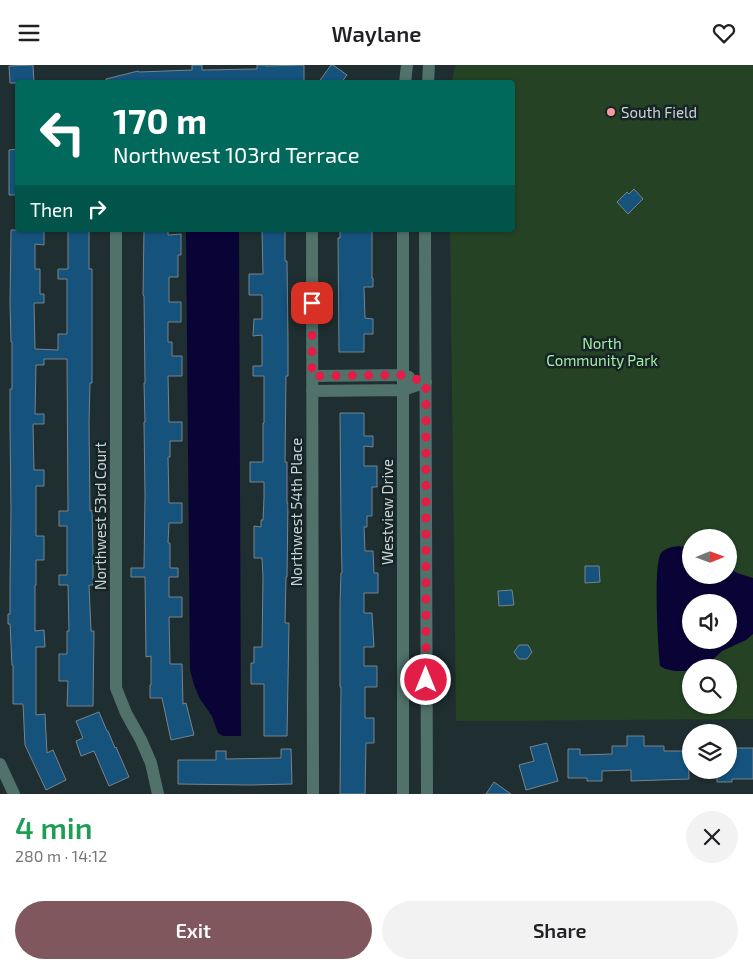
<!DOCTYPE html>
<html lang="en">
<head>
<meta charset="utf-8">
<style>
	body { margin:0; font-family:"Exo 2",sans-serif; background:#f2f2f2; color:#202124; height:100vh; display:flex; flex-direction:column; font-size:19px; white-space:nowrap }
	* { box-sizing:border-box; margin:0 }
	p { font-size:16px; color:#757577 }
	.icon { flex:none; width:28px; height:28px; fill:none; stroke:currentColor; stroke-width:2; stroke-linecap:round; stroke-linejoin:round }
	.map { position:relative; height:729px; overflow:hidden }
	.details { display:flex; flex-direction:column; background:#fff; flex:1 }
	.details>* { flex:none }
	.banner { position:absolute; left:15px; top:15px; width:500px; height:152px; border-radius:5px; box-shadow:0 1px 4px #0004; background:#00695c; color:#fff; overflow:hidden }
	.needle { width:32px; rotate:89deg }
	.tools { position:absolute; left:682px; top:464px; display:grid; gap:10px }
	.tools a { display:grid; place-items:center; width:55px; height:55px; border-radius:50%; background:#fff; box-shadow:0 1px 4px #0004; font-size:25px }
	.pin { position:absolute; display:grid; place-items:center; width:42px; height:42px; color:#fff; margin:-21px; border-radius:10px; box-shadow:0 2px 8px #0006 }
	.me { position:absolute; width:55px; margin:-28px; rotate:0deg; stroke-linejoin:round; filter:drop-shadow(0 0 4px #0008) }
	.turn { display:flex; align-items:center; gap:18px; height:105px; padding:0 15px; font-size:22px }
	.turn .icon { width:65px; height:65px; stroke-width:2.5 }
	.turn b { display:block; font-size:35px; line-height:42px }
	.then { display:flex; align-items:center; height:48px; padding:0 15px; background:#0003; gap:10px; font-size:19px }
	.round { display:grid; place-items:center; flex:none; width:52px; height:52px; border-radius:26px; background:#f2f2f2 }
	.summary { display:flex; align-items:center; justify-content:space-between; height:85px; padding:0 15px }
	h1 { font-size:30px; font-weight:600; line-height:38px; color:#1e9e55 }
	.action { display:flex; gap:10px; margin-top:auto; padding:10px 15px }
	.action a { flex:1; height:58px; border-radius:30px; background:#7f575c; color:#fff; font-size:20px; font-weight:600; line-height:58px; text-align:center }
	.action a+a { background:#f2f2f2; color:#202124 }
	header { display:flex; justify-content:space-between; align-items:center; height:65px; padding:0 15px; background:#fff; font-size:22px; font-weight:600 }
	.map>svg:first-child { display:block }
</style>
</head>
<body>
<header><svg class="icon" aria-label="menu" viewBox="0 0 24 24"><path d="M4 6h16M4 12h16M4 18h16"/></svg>Waylane<svg class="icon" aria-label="heart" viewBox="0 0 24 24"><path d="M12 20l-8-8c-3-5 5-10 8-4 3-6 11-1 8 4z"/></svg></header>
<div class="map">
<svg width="753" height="729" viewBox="0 0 753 729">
	<rect width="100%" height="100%" fill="#1f2e30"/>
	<path fill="#254225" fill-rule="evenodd" d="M455 0H753V654L456 656 450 165H512V18L452 17ZM691 472H729V510H691ZM691 538H729V575H691ZM691 602H729V640H691Z"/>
	<path fill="#0a0436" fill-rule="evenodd" d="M186 165H239L241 671H223L218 668 212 651 200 634 194 620 190 605Z
		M678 481 684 482 691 485V510H729V503L737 508 753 513V569L746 575 722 586 705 602H691V606C680 606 669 607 660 601 658 582 653 500 661 488 665 483 672 482 678 481ZM691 538H729V575H691Z"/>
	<path fill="#15527c" stroke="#78838d" d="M33 0 34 18H10L9 1Z
		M192 0H202V5L257 4V0H266V1L304 0V18H106V14L138 6 139 7 192 5Z
		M331 0H333L347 10 341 18H318Z
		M18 84V130H9V85Z
		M634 124 643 134 628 149 617 137 627 127 629 129Z
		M11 165H44V180L35 179V204H40V229H44V238H34L35 284 58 285V269H67V214H58V204H68V165H89V204H92V318H90L89 357 90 446 92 445 93 486V520H89L91 566H94L93 641H67L68 616H59V589H67V566H69L68 520H59V510H67V461H59V446H68L67 294H44V300H36L35 349H44V359H33L34 405H44V421H36V471H44V495H36V520H35V566L44 565 45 582H36V650L45 649 47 688 53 685 66 715 46 725 25 680 23 639H13V600H12L10 559H8V549H10V520L11 446 10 362V324H12V277H11L10 238Z
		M144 165H168V170L181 169V190H178V212H169V237H181V257H168V277H172V291H182V311H168L169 357H182V376H170V392H168L169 438H182V458H169L168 478H170V503H178V512H169V532H182V552H169L170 599H182L183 639 186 638 194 670 171 675 162 633H150V620H151V591L146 592 145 512H131V503H144L145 430 144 357H145L144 318H145L144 231 143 230Z
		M262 165H285V196H287L288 276V311H286L285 397H287V438H288L287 512H286L285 558H289L287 671H264V619H251V598H254V582H262L263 512 262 493H254V461L261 462V455H263L264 433V417H250V397H263V358H264V311H253V301H262V270L253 271 254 254H262V230H249V209H263Z
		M340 165H372V213H373V222H364L365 253 373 254V269H364V287H339L338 173H340Z
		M340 348H364V371H373V382L364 381V401H377V422H372V451H367V462H364L365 486H373L374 508H378V528H364V548H372L374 582H364V601H377V622H365V653H374V678H366L365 729H340L341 622H340V538L341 508H342L341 460Z
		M585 501H599L600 517 585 518Z
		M512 525 514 540 499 541 498 526Z
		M519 580H528L532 587 527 594H519L514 587Z
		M99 647 107 666H108L115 683 116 682 129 712 109 721 94 686 81 691 76 676 83 673 76 656Z
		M627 671H644V681H664V686H688L689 714 631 716V705L602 706V716H587V713H568V684H580V690L612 689V681H627Z
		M547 678 558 716 526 725 519 700 534 696 530 682Z
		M729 683H753V714H732V717H717V705H729Z
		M281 684H291L292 719 250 720 178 719V695H216V686H226V694L281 693Z
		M494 717 511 729H486Z"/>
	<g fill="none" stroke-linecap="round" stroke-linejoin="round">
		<path stroke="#50726a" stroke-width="12" d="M405 18 407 0
			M428 18 429 0
			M116 165V623L126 648 141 675 151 698 158 729
			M312 165 313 729
			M403 165V729
			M425 165 427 729
			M312 311 403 310 409 312
			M312 326 403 325 426 317
			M0 699 14 729"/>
	</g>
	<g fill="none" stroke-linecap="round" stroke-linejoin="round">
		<path stroke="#e11d48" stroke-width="9" stroke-dasharray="0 16.2" d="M312 238V311L402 310 426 317V615"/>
	</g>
	<circle fill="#f49aa0" stroke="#162426" stroke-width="2" cx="611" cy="47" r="5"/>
	<g text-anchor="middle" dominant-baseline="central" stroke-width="5" stroke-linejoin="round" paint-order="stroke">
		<g font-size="15" fill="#cbd4d6" stroke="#162426" text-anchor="start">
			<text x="621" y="47">South Field</text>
		</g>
		<g font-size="15" fill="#a5eca3" stroke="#162426">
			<text x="602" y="278">North<tspan x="602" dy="17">Community Park</tspan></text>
		</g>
		<g font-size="15" fill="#cbd4d6" stroke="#162426">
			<text transform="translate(296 447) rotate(-90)">Northwest 54th Place</text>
			<text transform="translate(387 447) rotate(-90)">Westview Drive</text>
			<text transform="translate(100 451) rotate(-90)">Northwest 53rd Court</text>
		</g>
	</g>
</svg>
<div class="tools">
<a><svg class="needle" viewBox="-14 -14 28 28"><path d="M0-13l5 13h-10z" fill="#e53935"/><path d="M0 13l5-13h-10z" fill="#757577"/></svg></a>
<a><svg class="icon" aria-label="sound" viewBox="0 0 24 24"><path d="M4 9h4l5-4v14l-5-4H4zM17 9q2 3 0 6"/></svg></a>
<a><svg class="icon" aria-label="search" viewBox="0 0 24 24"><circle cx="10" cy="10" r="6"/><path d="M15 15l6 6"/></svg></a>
<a><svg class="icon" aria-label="layers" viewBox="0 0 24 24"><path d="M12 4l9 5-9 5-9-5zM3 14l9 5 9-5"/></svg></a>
</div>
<div class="pin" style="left:312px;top:238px;background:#d93025"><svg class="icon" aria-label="arrive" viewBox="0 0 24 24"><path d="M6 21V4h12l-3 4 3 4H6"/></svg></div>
<svg class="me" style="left:426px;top:615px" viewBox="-20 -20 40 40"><circle r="17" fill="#e11d48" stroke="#fff" stroke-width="3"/><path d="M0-11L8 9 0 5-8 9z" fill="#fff"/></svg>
<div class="banner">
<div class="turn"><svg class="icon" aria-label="left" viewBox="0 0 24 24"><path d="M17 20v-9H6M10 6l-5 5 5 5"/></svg><div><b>170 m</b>Northwest 103rd Terrace</div></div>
<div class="then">Then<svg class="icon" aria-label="right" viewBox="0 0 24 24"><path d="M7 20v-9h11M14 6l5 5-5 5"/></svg></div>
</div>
</div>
<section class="details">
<div class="summary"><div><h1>4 min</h1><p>280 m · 14:12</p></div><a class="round"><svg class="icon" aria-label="close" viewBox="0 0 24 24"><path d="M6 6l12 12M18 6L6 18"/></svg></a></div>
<div class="action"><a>Exit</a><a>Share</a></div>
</section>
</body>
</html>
